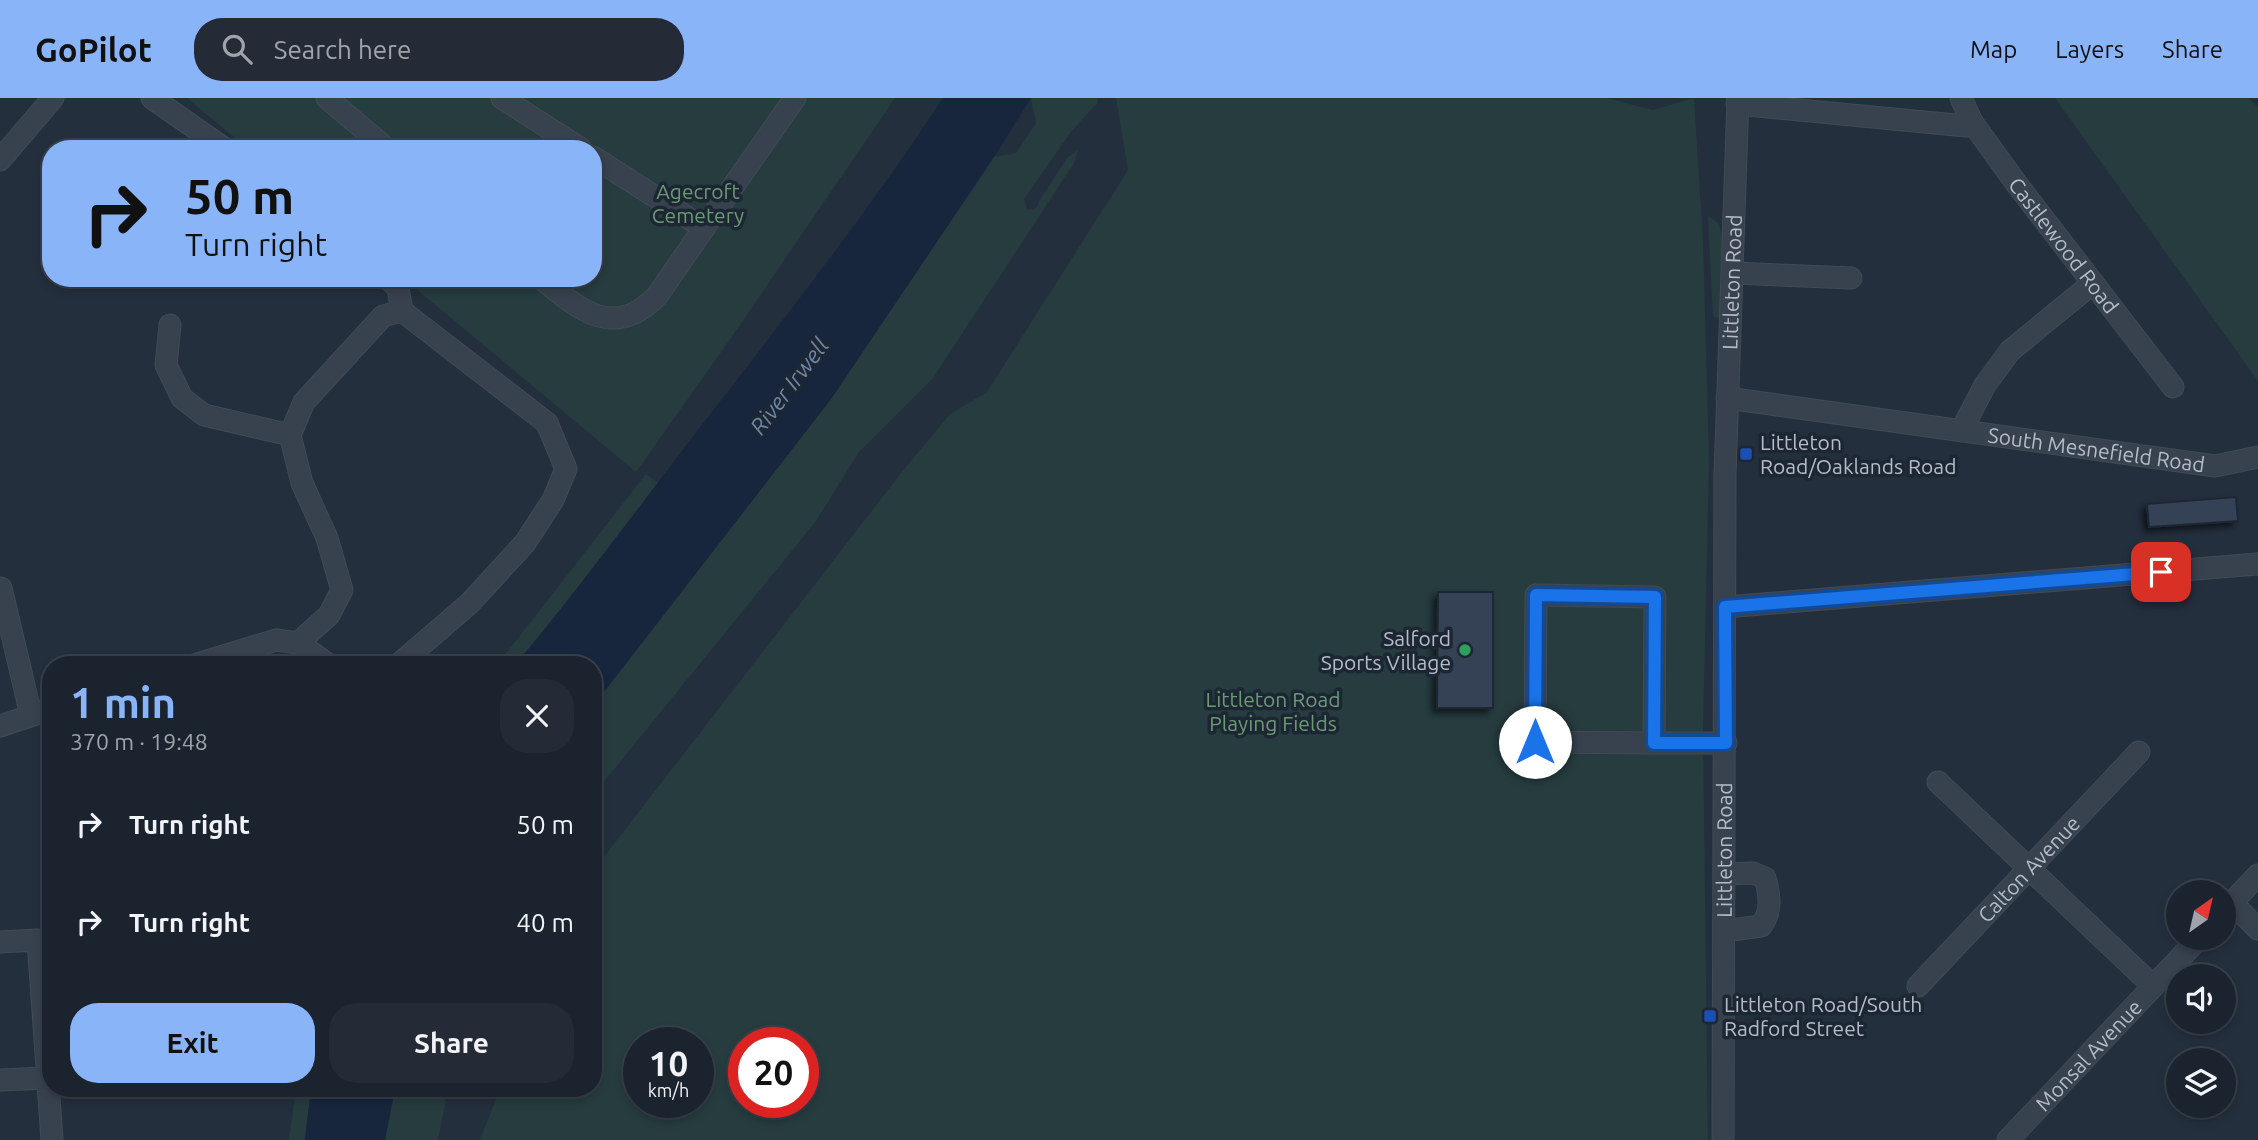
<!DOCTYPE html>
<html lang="en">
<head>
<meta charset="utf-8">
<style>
	body { margin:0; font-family:Ubuntu,sans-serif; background:#242b36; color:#f1f3f6; height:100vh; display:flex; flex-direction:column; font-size:26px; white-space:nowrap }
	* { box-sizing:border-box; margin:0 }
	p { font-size:23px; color:#a0a4aa }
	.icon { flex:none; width:38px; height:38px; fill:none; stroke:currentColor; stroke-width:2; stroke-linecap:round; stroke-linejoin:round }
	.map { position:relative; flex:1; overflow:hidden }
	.sheet { position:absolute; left:42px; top:558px; width:560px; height:441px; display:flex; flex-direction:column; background:#1b232e; border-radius:28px; box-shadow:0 4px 10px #0003,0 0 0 2px #39404a }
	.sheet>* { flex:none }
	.hud { position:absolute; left:42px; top:42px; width:560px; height:147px; border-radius:28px; box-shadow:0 4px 10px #0003,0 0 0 2px #39404a; background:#8ab4f8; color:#111; overflow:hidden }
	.needle { width:46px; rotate:34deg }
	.controls { position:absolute; left:2166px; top:782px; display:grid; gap:14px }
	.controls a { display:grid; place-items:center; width:70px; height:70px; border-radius:50%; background:#1b232e; box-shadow:0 4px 10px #0003,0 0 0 2px #39404a; font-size:35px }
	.speed { position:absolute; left:623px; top:929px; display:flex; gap:14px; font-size:35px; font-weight:700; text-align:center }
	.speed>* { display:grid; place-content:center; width:91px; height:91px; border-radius:50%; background:#1b232e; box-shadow:0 4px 10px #0003,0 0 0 2px #39404a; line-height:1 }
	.speed small { font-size:18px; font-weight:400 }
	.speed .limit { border:10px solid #d22; background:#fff; color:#111 }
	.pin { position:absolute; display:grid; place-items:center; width:60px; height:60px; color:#fff; margin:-30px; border-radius:14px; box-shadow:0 4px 10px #0006 }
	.me { position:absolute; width:77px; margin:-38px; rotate:0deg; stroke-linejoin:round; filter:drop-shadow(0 0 5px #0008) }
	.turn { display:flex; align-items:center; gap:24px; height:147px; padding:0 28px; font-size:32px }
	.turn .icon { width:91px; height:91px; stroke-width:2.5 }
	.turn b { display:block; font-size:49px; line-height:60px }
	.round { display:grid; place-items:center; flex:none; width:74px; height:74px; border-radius:28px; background:#242b36 }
	.head { display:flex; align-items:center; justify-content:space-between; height:119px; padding:0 28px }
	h1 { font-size:42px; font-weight:700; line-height:52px; color:#8ab4f8 }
	.action { display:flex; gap:14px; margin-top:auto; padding:14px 28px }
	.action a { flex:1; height:80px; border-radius:28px; background:#8ab4f8; color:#111; font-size:28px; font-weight:700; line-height:80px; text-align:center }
	.action a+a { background:#242b36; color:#f1f3f6 }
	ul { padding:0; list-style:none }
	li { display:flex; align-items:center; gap:21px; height:98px; padding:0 28px }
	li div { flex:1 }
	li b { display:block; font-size:26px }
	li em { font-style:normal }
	header { display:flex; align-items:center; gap:42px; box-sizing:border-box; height:98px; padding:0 35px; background:#8ab4f8; color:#111 }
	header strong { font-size:33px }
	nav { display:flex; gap:38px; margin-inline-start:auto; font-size:24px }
	.search { width:490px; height:63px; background:#242b36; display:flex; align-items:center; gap:18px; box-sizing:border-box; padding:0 24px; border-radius:28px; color:#a0a4aa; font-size:26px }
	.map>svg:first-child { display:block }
</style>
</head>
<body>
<header>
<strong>GoPilot</strong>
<div class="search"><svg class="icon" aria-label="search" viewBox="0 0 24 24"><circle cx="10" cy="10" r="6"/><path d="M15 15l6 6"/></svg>Search here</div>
<nav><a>Map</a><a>Layers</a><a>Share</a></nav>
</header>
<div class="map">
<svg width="2258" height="1042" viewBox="0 0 2258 1042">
	<defs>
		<filter id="shadow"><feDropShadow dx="-4.5" dy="4.5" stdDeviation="3.5" flood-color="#0009"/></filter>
	</defs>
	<rect width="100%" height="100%" fill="#242f3e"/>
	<path fill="#263c3f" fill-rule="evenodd" d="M187 0H895L731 240 636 374 403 180H593V51H248Z
		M1031 0H1098L1097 5 1071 34 1024 101 1027 111 1034 112 1037 109 1039 103 1067 60 1078 52 1074 65 933 280 859 354 816 423 607 680 593 701V608L831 301 994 59 1016 55 1036 25Z
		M1116 0H1606L1653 12 1694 0 1703 141 1709 363 1703 633 1708 1042H480L500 991 593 990V773L905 370 950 316 987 294 1128 72ZM639 945H698V1004H639ZM744 945H803V1004H744Z
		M2055 0H2248L2258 9V283Z
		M1708 118 1719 126 1722 136 1720 220 1713 219Z
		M646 376 658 385 566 506 515 567H497Z
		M296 991H311L305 1042H289Z
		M395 991H448L438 1042H385Z"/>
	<path fill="#17263c" d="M943 0H1031L994 59 831 301 593 608V567H515C578 492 635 414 694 337 780 226 866 117 943 0Z
		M311 991H395L385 1042H305Z"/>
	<path fill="#364354" stroke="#1f2835" stroke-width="2" filter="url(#shadow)" d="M2236 399 2238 423 2149 429 2147 406Z
		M1438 494H1493V610H1437Z"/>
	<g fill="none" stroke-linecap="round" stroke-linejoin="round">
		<defs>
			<g id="minor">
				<path d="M152 0 225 51"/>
				<path d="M327 0 387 51"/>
				<path d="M502 0 581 51"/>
				<path id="s1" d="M1961 0 1972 24 2016 85 2173 289"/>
				<path d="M1737 6 1966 28 1972 24"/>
				<path d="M593 59 704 130 795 0"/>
				<path d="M0 62 53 0"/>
				<path d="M1733 175 1851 180"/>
				<path d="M388 180 398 190 402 213"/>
				<path d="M541 180C579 212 614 242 657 198L704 130"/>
				<path d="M170 227 166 267 182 300 204 317 290 337"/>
				<path id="s2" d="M1727 300 2215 368 2258 359"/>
				<path d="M1961 333 1985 287 2010 253 2093 185"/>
				<path d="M1 490 31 617"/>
				<path d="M1536 497 1655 499 1654 645 1535 644Z"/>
				<path d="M1725 509 2258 466"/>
				<path d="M298 545 329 517 342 492 327 440 302 385 290 337 304 304 383 218 402 213 547 325 566 371 553 402 525 445 470 505 398 567"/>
				<path d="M194 567 276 542 298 545 329 567"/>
				<path d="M0 628 51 611"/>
				<path d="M1654 645H1726"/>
				<path d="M1938 684 2153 888"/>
				<path d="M2232 805 2258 831"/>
				<path d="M2224 813 2258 777"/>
				<path d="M1724 833 1761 828C1772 814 1770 797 1765 780L1753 775 1725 776"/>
				<path d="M0 844 38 842 52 1042"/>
				<path id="s3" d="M1918 888 2139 654"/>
				<path d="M0 982 48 980"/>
				<path id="s4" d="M1723 1042 1725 377 1738 0"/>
				<path id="s5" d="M2008 1042 2199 840"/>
			</g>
		</defs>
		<use href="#minor" stroke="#414a57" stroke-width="23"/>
		<use href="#minor" stroke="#38414e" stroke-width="21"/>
	</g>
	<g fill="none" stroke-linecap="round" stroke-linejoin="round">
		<defs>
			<path id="route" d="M1535 644 1536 497 1655 499 1654 645H1726L1725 509 2161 474"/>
		</defs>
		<use href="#route" stroke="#114b97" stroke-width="18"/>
		<use href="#route" stroke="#1a73e8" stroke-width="12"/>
	</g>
	<g fill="#1a4fb4" stroke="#1d2633" stroke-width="2.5">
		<rect x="1739" y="349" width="14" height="14" rx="3.5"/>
		<rect x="1703" y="911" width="14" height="14" rx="3.5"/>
	</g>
	<circle fill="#2e9e5b" stroke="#1d2633" stroke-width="2.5" cx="1465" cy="552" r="7"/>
	<g text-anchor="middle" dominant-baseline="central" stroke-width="7" stroke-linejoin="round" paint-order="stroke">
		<g font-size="21" fill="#6b9a76" stroke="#1d2633">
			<text x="698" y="93">Agecroft<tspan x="698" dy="24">Cemetery</tspan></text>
			<text x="1273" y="601">Littleton Road<tspan x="1273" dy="24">Playing Fields</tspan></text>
		</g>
		<g font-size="21" fill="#b4bcc9" stroke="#1d2633">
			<text stroke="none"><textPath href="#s1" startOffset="180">Castlewood Road</textPath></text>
			<text stroke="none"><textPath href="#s4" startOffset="858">Littleton Road</textPath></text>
			<text stroke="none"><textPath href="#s2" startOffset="373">South Mesnefield Road</textPath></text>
			<text stroke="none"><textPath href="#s4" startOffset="290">Littleton Road</textPath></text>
			<text stroke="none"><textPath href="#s3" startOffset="161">Calton Avenue</textPath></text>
			<text stroke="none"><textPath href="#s5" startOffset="117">Monsal Avenue</textPath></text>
		</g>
		<g font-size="21" fill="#b4bcc9" stroke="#1d2633" text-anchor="start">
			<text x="1760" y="344">Littleton<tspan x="1760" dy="24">Road/Oaklands Road</tspan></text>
			<text x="1451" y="540" text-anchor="end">Salford<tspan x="1451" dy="24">Sports Village</tspan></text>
			<text x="1724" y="906">Littleton Road/South<tspan x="1724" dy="24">Radford Street</tspan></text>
		</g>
		<g font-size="23" font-style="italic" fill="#6d86a8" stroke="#1d2633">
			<text transform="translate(789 288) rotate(-53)">River Irwell</text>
		</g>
	</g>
</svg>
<div class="controls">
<a><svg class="needle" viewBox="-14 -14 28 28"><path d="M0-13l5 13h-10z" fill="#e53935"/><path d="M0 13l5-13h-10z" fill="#a0a4aa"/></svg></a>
<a><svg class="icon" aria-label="sound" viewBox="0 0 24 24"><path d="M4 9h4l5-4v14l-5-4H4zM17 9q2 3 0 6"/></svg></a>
<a><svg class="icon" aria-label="layers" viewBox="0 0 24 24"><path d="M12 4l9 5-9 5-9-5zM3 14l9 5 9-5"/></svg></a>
</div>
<div class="speed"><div>10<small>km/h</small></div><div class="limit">20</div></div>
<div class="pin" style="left:2161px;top:474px;background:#d93025"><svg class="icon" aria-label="arrive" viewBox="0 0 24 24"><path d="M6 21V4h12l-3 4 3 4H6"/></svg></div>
<svg class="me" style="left:1535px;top:644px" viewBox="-20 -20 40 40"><circle r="19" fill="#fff"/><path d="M0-13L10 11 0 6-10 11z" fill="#1a73e8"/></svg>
<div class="hud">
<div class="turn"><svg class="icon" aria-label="right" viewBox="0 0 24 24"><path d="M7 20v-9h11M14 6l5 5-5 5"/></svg><div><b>50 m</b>Turn right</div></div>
</div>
<section class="sheet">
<div class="head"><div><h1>1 min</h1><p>370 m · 19:48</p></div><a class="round"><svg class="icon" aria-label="close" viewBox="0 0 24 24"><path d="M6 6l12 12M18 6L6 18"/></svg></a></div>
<ul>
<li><svg class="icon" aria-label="right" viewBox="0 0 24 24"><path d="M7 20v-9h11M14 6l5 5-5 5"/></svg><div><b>Turn right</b></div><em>50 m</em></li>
<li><svg class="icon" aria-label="right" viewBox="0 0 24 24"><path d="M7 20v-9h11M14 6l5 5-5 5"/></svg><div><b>Turn right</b></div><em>40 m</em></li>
</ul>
<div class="action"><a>Exit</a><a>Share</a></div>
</section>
</div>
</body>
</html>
